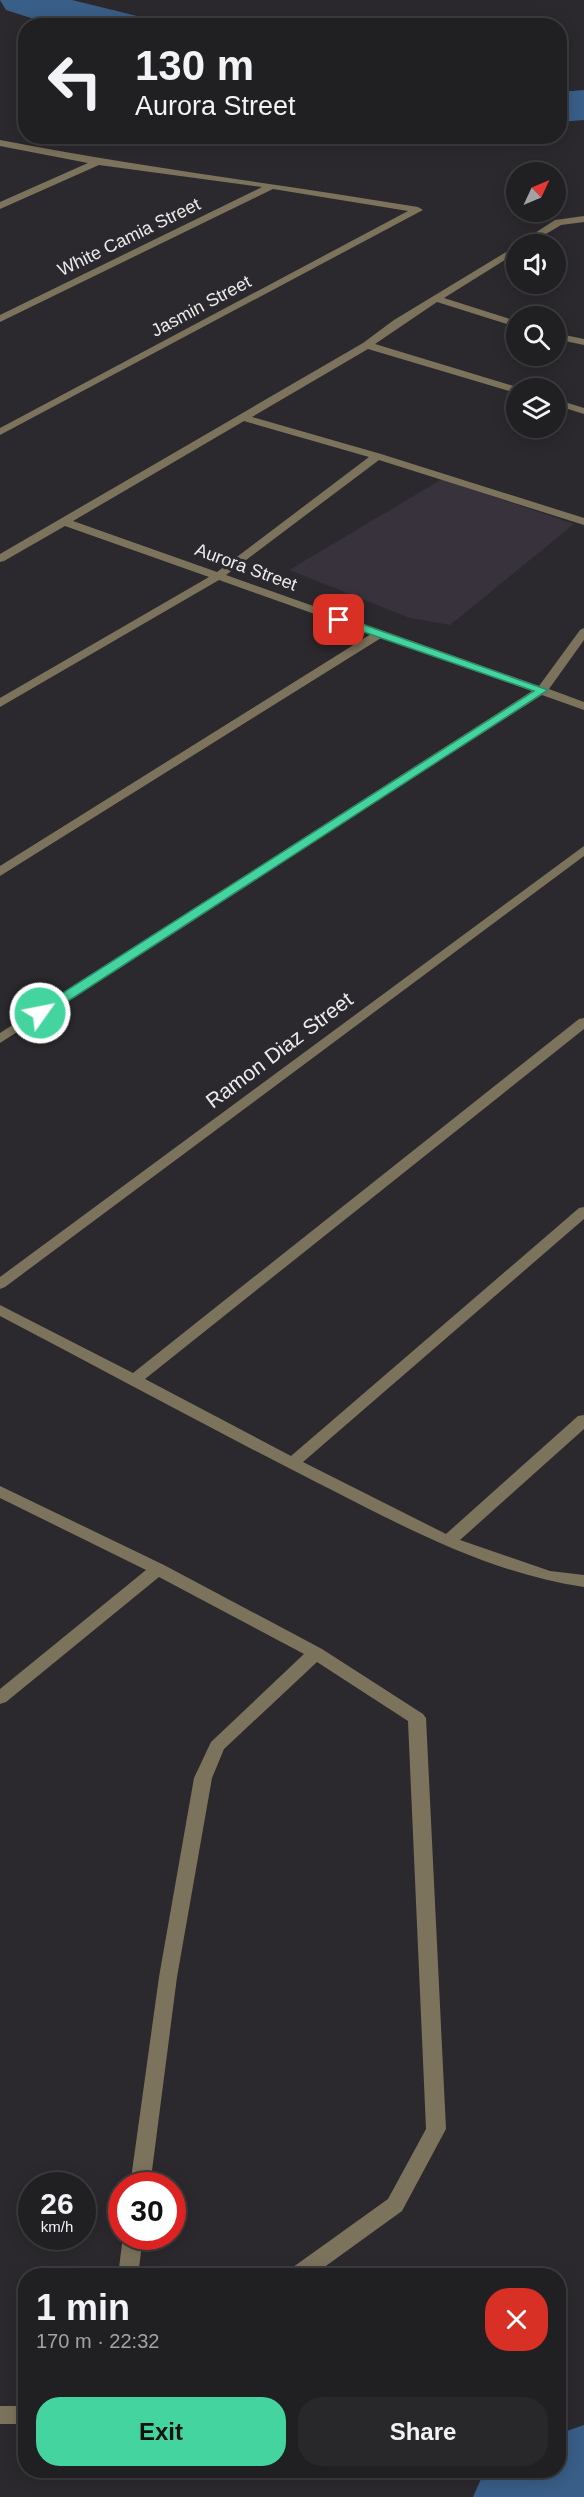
<!DOCTYPE html>
<html lang="en">
<head>
<meta charset="utf-8">
<style>
	body { margin:0; font-family:Helvetica,sans-serif; background:#28272a; color:#f1f3f6; height:100vh; display:flex; flex-direction:column; font-size:22px; white-space:nowrap }
	* { box-sizing:border-box; margin:0 }
	p { font-size:20px; color:#a2a2a5 }
	.icon { flex:none; width:33px; height:33px; fill:none; stroke:currentColor; stroke-width:2; stroke-linecap:round; stroke-linejoin:round }
	.map { position:relative; flex:1; overflow:hidden }
	.details { position:absolute; left:18px; top:2268px; width:548px; height:210px; display:flex; flex-direction:column; background:#201f22; border-radius:24px; box-shadow:0 3px 15px #0003,0 0 0 2px #3d3d40 }
	.details>* { flex:none }
	.top-card { position:absolute; left:18px; top:18px; width:549px; height:126px; border-radius:24px; box-shadow:0 3px 15px #0003,0 0 0 2px #3d3d40; background:#201f22; color:#f1f3f6; overflow:hidden }
	.needle { width:39px; rotate:46deg }
	.tools { position:absolute; left:506px; top:162px; display:grid; gap:12px }
	.tools a { display:grid; place-items:center; width:60px; height:60px; border-radius:50%; background:#201f22; box-shadow:0 3px 15px #0003,0 0 0 2px #3d3d40; font-size:30px }
	.speed { position:absolute; left:18px; top:2172px; display:flex; gap:12px; font-size:30px; font-weight:700; text-align:center }
	.speed>* { display:grid; place-content:center; width:78px; height:78px; border-radius:50%; background:#201f22; box-shadow:0 3px 15px #0003,0 0 0 2px #3d3d40; line-height:1 }
	.speed small { font-size:15px; font-weight:400 }
	.speed .limit { border:9px solid #d22; background:#fff; color:#111 }
	.pin { position:absolute; display:grid; place-items:center; width:51px; height:51px; color:#fff; margin:-26px; border-radius:12px; box-shadow:0 3px 9px #0006 }
	.me { position:absolute; width:66px; margin:-33px; rotate:57deg; stroke-linejoin:round; filter:drop-shadow(0 0 4px #0008) }
	.turn { display:flex; align-items:center; gap:21px; height:126px; padding:0 18px; font-size:27px }
	.turn .icon { width:78px; height:78px; stroke-width:2.5 }
	.turn b { display:block; font-size:42px; line-height:51px }
	.round { display:grid; place-items:center; flex:none; width:63px; height:63px; border-radius:24px; background:#28272a }
	.overview { display:flex; align-items:center; justify-content:space-between; height:102px; padding:0 18px }
	h1 { font-size:36px; font-weight:800; line-height:45px }
	.cta { display:flex; gap:12px; margin-top:auto; padding:12px 18px }
	.cta a { flex:1; height:69px; border-radius:24px; background:#44d49f; color:#111; font-size:24px; font-weight:800; line-height:69px; text-align:center }
	.cta a+a { background:#28272a; color:#f1f3f6 }
	.map>svg:first-child { display:block }
</style>
</head>
<body>
<div class="map">
<svg width="584" height="2497" viewBox="0 0 584 2497">
	<rect width="100%" height="100%" fill="#2b292d"/>
	<path fill="#37323b" d="M442 479 574 524 450 625 410 618 289 570Z"/>
	<g fill="none" stroke-linecap="round" stroke-linejoin="round">
		<path fill="#395e87" fill-rule="evenodd" d="M0 0H72L137 16 144 26H56L6 10Z
			M584 90V120L560 122V92Z
			M584 2425V2497H473L485 2470H558V2434Z"/>
		<path fill="#7c735c" fill-rule="evenodd" d="M0 140C139 167 279 184 418 207L423 210 0 435V428L408 211 273 189 0 322V315L262 187 99 165 0 209V202L88 163 0 146Z
			M584 216V222L561 225 529 244H518L555 220Z
			M516 246V253L444 298 516 321V327L437 302 375 344 520 388H516V393L368 349 252 417 381 454 584 518V525L379 460 226 575 539 686 580 630 584 628V640L549 689 584 702V710L542 695 0 1043V1033L532 691 381 638 0 876V866L371 634 219 580 0 707V698L209 577 65 526 4 561 0 562V554L363 343 394 320ZM244 421 369 457 217 572 73 521Z
			M555 333 584 339V345L555 339Z
			M555 399 584 408V414L555 405Z
			M584 846V856L5 1287 0 1289V1277Z
			M584 1018V1029L145 1379 291 1456 579 1208 584 1207V1219L303 1462 446 1534 578 1416 584 1415V1429L460 1540 550 1571 584 1575V1587C487 1573 401 1525 314 1481 208 1427 105 1371 0 1316V1305L133 1373 579 1019Z
			M0 1486 164 1565 322 1649 423 1714 426 1718 446 2129 402 2211 312 2276H286L289 2270 388 2199 426 2129 408 1721 317 1662 224 1749 212 1778 177 1977 150 2186H130L159 1977 194 1778 211 1742 304 1654 159 1577 6 1702 0 1704V1689L146 1570 0 1498Z
			M123 2236H143L138 2276H118Z
			M0 2406H26V2424H0Z"/>
	</g>
	<path fill="#44d49f" stroke="#2c8a67" stroke-width="1.5" d="M339 616 548 690 45 1016H36L34 1013 36 1010 534 691 335 622 333 620Z"/>
	<g text-anchor="middle" dominant-baseline="central" stroke-width="6" stroke-linejoin="round" paint-order="stroke">
		<g font-size="18" fill="#ebeaec" stroke="#2b292d">
			<text transform="translate(129 237) rotate(-26)">White Camia Street</text>
			<text transform="translate(201 306) rotate(-28)">Jasmin Street</text>
			<text transform="translate(246 567) rotate(20)">Aurora Street</text>
		</g>
		<g font-size="21" fill="#ebeaec" stroke="#2b292d">
			<text transform="translate(279 1050) rotate(-37)">Ramon Diaz Street</text>
		</g>
	</g>
</svg>
<div class="tools">
<a><svg class="needle" viewBox="-14 -14 28 28"><path d="M0-13l5 13h-10z" fill="#e53935"/><path d="M0 13l5-13h-10z" fill="#a2a2a5"/></svg></a>
<a><svg class="icon" aria-label="sound" viewBox="0 0 24 24"><path d="M4 9h4l5-4v14l-5-4H4zM17 9q2 3 0 6"/></svg></a>
<a><svg class="icon" aria-label="search" viewBox="0 0 24 24"><circle cx="10" cy="10" r="6"/><path d="M15 15l6 6"/></svg></a>
<a><svg class="icon" aria-label="layers" viewBox="0 0 24 24"><path d="M12 4l9 5-9 5-9-5zM3 14l9 5 9-5"/></svg></a>
</div>
<div class="speed"><div>26<small>km/h</small></div><div class="limit">30</div></div>
<div class="pin" style="left:339px;top:620px;background:#d93025"><svg class="icon" aria-label="arrive" viewBox="0 0 24 24"><path d="M6 21V4h12l-3 4 3 4H6"/></svg></div>
<svg class="me" style="left:40px;top:1013px" viewBox="-20 -20 40 40"><circle r="17" fill="#44d49f" stroke="#fff" stroke-width="3"/><path d="M0-11L8 9 0 5-8 9z" fill="#fff"/></svg>
<div class="top-card">
<div class="turn"><svg class="icon" aria-label="left" viewBox="0 0 24 24"><path d="M17 20v-9H6M10 6l-5 5 5 5"/></svg><div><b>130 m</b>Aurora Street</div></div>
</div>
<section class="details">
<div class="overview"><div><h1>1 min</h1><p>170 m · 22:32</p></div><a class="round" style="background:#d93025;color:#fff"><svg class="icon" aria-label="close" viewBox="0 0 24 24"><path d="M6 6l12 12M18 6L6 18"/></svg></a></div>
<div class="cta"><a>Exit</a><a>Share</a></div>
</section>
</div>
</body>
</html>
